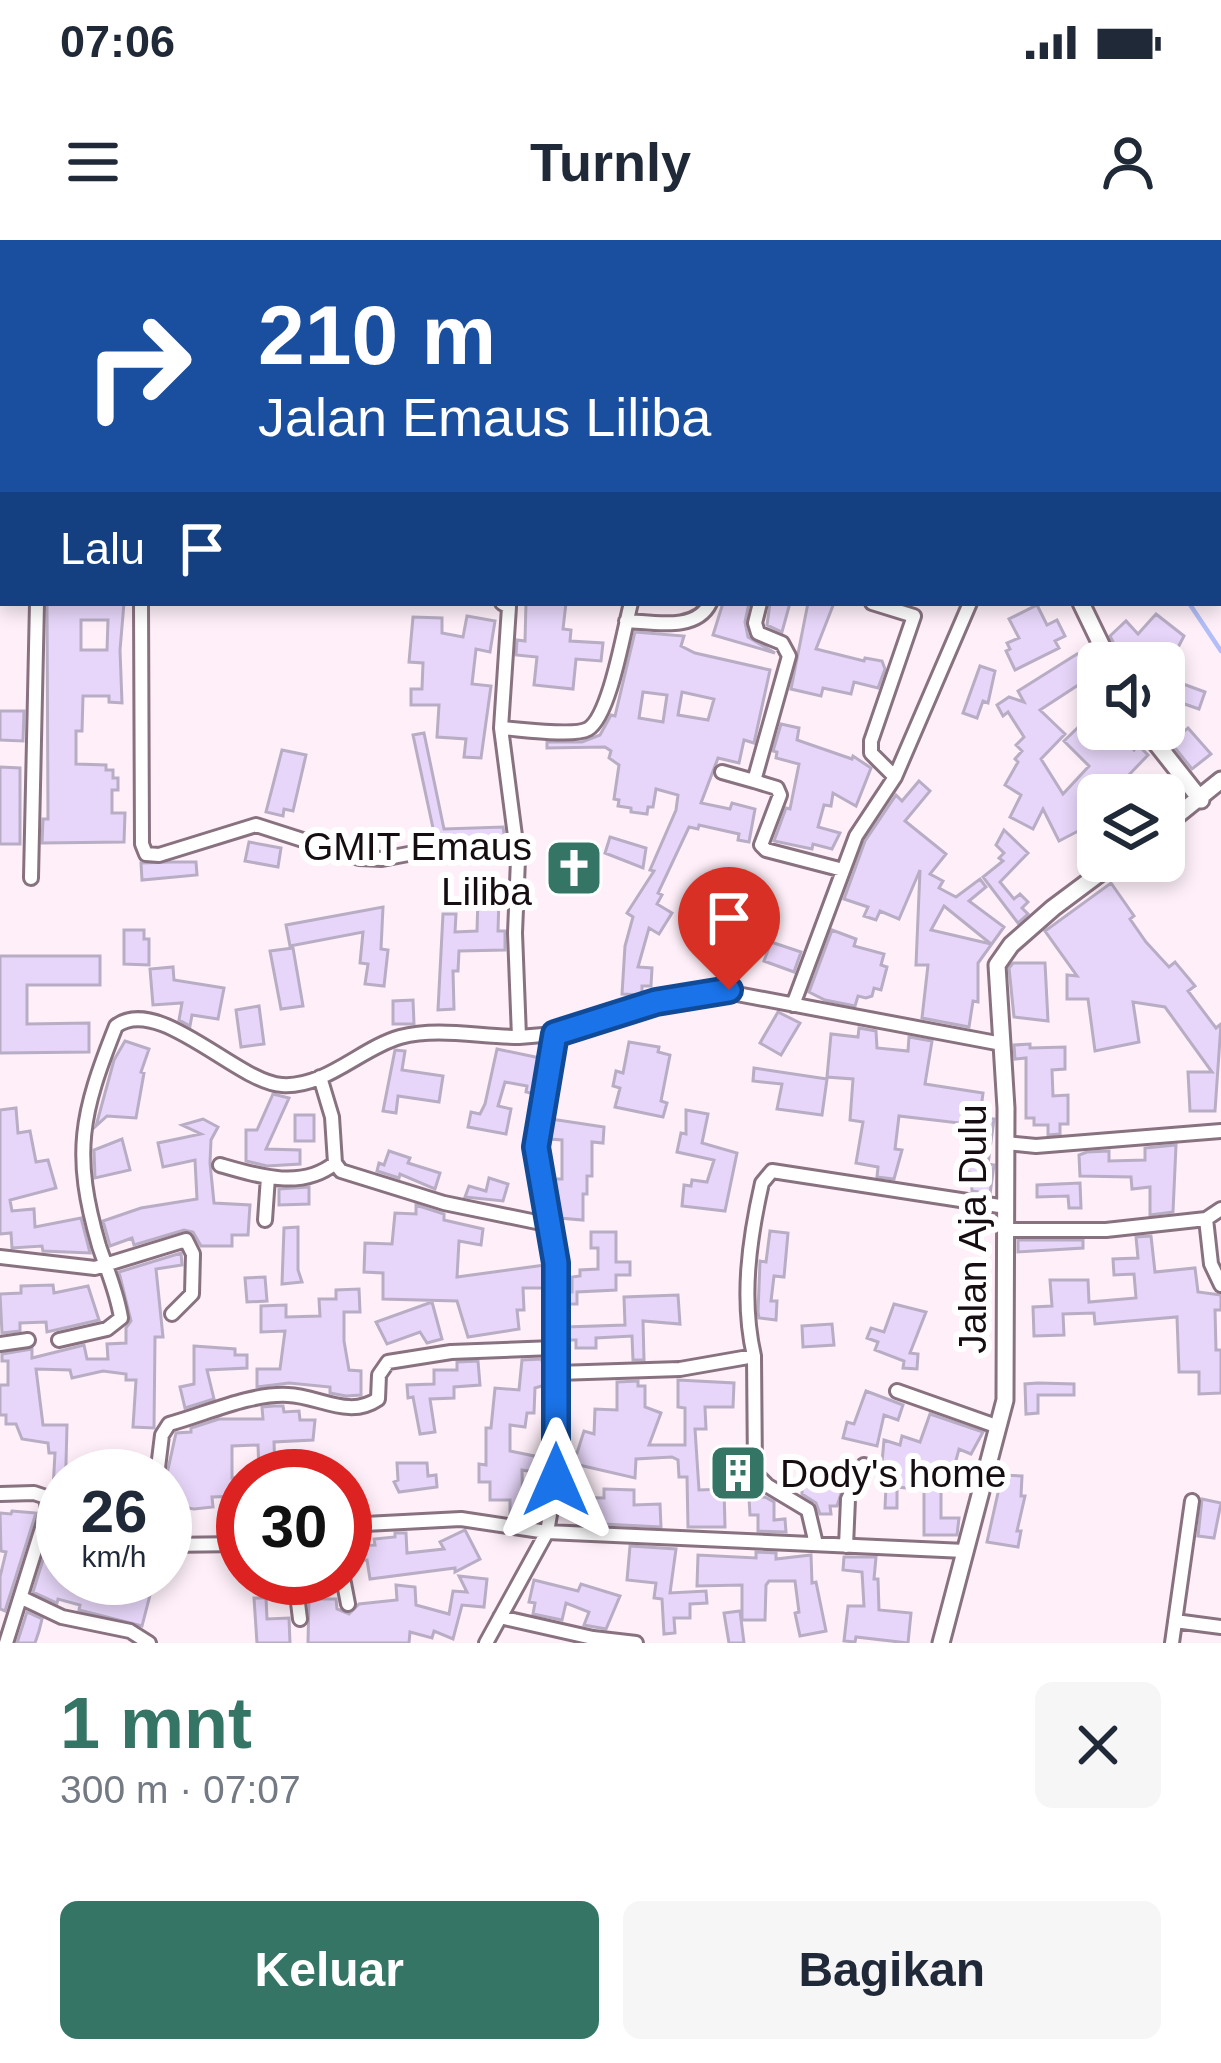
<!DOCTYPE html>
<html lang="id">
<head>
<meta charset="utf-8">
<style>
	body { margin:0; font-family:Arial,sans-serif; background:#f6f6f7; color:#1f2937; height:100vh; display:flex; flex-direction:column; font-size:45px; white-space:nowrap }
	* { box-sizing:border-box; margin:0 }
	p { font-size:39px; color:#747a83 }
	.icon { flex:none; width:66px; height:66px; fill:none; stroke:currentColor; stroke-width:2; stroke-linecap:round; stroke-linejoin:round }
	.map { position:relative; height:1403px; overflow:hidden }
	.side { display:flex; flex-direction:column; background:#fff; flex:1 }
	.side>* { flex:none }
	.top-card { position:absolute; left:0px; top:0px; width:1221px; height:366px; box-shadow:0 6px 18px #0003; background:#1a4fa0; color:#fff; overflow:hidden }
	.tools { position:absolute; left:1077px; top:402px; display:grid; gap:24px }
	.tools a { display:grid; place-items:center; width:108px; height:108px; border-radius:18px; background:#fff; box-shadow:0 6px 18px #0003; font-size:60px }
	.speed { position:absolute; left:36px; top:1209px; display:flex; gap:24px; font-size:60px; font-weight:700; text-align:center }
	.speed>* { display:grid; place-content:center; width:156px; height:156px; border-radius:50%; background:#fff; box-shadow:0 6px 18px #0003; line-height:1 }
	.speed small { font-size:30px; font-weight:400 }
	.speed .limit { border:18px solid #d22; background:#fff; color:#111 }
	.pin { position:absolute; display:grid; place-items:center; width:102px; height:102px; color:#fff; margin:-123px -51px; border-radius:50% 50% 50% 0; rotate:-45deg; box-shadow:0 0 12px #0007 }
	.pin .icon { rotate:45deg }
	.me { position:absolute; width:132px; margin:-66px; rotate:0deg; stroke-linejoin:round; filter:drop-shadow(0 0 9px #0008) }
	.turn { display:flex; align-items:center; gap:42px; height:252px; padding:0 60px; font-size:54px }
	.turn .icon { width:156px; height:156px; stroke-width:2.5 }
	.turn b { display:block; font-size:84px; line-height:102px }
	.then { display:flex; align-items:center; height:114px; padding:0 60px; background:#0003; gap:24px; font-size:45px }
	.round { display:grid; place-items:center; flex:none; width:126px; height:126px; border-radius:18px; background:#f6f6f7 }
	.overview { display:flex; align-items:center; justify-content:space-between; height:204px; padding:0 60px }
	h1 { font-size:72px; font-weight:700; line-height:90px; color:#347565 }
	.cta { display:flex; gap:24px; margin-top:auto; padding:24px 60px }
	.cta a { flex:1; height:138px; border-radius:18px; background:#347565; color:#fff; font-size:48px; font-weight:700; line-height:138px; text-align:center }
	.cta a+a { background:#f6f6f7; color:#1f2937 }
	.status { display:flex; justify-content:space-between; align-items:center; height:84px; padding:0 60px; background:#fff; direction:ltr }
	.status svg { height:33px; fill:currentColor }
	header { display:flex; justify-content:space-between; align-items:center; height:156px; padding:0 60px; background:#fff; font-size:54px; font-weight:700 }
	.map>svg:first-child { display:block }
</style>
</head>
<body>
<div class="status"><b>07:06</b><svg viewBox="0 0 49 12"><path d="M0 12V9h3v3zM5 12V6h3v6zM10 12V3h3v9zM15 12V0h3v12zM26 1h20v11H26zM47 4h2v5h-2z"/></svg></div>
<header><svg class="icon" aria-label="menu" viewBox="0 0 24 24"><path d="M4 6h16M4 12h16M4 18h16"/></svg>Turnly<svg class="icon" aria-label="person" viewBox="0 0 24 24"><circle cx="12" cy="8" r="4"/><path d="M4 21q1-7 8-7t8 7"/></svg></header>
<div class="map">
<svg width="1221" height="1403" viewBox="0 0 1221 1403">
	<rect width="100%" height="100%" fill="#feeff8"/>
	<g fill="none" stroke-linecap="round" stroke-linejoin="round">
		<path stroke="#b1bef8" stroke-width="4.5" d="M1097 0 1098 3
			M1189 363 1221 411"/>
	</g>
	<path fill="#e7d6f9" stroke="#b8adc4" stroke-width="3" fill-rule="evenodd" d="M47 363H124L120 410 122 463 109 462V456H83L82 491H76V524L106 525V530H113V538H118V550H112V573H125L124 602 42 603 43 579H48ZM81 380H108L107 410H81Z
		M526 363H566L563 389 571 390 570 401 603 403 601 421 576 419 573 449 534 445 537 417 516 415 517 400 525 401Z
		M723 363H749L745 382 748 397 775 413 713 395Z
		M770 363H790L782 392 767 385Z
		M808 363H834L816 409 864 421 865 418 882 421 885 429 878 448 854 442 851 454 823 448 821 456 791 449Z
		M1037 365 1047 385 1057 380 1065 396 1055 401 1059 408 1015 430 1006 411 1010 409 1007 403 1019 398 1009 379Z
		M1156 374 1184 396 1170 423H1145L1129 407 1120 416 1110 396 1126 381 1138 394Z
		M467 376 495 381 490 412 476 409 472 444 491 446 481 518 464 517 466 499 437 497 439 465H411V449H422L423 423 409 422 413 377 442 378V393L463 397Z
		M635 392 684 396 681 406 695 413 770 430 754 503 744 500 739 523 718 518 701 563 730 569 732 563 755 569 749 602 738 600 739 594 699 585 698 589 689 587 658 653 662 655 657 664 672 673 659 694 649 688 638 727 652 728 651 746H642V755L622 754 625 706 633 677 627 673 654 631 650 630 676 570 678 555 656 549 653 567H648L647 574 631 572V568L618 566 619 560 614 559 619 525 609 518 611 511 605 507 547 508V502H582L600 495 611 475 615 476ZM643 452 667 455 663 482 639 478ZM682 452 714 459 708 480 678 475Z
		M1077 414 1092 436 1040 470 1065 494 1041 519 1063 554 1089 526 1064 501 1098 468V489H1112L1134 510 1138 505 1148 515 1125 539 1141 555H1098V606L1082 589 1059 601 1043 569 1033 589 1010 577 1021 555 1005 545 1018 522 1015 519 1022 511 1016 505 1024 497 1008 472 1003 476 997 465 1009 457 1024 462 1018 451Z
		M980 426 995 431 988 463 983 461 977 478 963 473Z
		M1164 437 1205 452 1199 469 1164 457Z
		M0 471H24L23 501 0 500Z
		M781 484 799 488 797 500 852 519 853 516 871 528 856 566 833 553 831 566 824 565 818 587 840 593 832 609 813 604 812 609 774 601 786 568 790 569 799 524 776 518 777 512 773 511Z
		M1188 488 1211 514 1192 529 1171 503Z
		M424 493 444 589 503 587 505 599 436 602 413 495Z
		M282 510 306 515 293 571 284 569 283 576 266 572Z
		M0 527 20 528V604H0Z
		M919 541 930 551 905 581 946 614 930 634 943 641 939 648 956 657 980 639 986 647 969 661 1004 687 978 723V762L973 761 969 787 922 778 928 725H916L920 630 899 679 880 671 876 680 864 676 868 667 844 659 865 601 896 555 902 561ZM944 666 991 704 931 690Z
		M1004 590 1028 613 1000 642 1014 659 1020 654 1028 662 1022 668 1028 674 1018 683 983 637 1003 621 999 618 1004 613 996 605Z
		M610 597 646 608 643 628 605 613Z
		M249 602 281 608 278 627 245 621Z
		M171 622H196L197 635 142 640 141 623Z
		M1111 643 1134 676 1130 679 1146 702 1169 727 1175 722 1195 746 1188 751 1216 788 1221 784 1215 871H1190L1188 832H1212L1165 767 1133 762 1139 802 1095 811 1088 759H1067V735L1077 736 1045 691Z
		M478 657 499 658 498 691H505V710L459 711 458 731H453L454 769 438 770 443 674H456L455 692 477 691Z
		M383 667 381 709 388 710 384 746 365 744 368 724 360 723 363 692 290 706 286 685Z
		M124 690H144V699H149V725L124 724Z
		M832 690 856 699 854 706 884 714 881 725 887 727 881 750 874 748 872 756 866 758 858 756 855 766 825 760 809 752Z
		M771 702 801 712 794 732 764 721Z
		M293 708 303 766 281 769 270 711Z
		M0 716H100V745H27V784L89 783V812L0 813Z
		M1013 723H1045L1048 781 1014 777 1009 728Z
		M173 727 174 740 224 748 218 779 192 775 190 786 179 780 182 763 153 765 150 729Z
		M413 760 414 784H393V761Z
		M259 766 264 804 241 807 236 770Z
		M778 772 800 783 781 815 760 803Z
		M859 788 876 791 877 808 908 811 909 797 932 801 925 844 983 853 980 877 994 879 988 924 994 925 990 954 972 951 971 933 964 931 968 884 899 876 895 909 902 910 894 939 877 937 878 927 856 923 863 882 850 880 853 839 827 837 831 794 858 797Z
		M125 801 149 809 141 832 144 833 136 878 107 876 96 886 114 820Z
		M629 802 659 807 658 812 670 815 661 861 667 863 663 877 615 867 620 848 613 846 616 831 623 833Z
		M1030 804V808L1065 807V829L1052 830 1053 856 1068 855V884H1060V894L1048 895V885H1034V878H1026V818L1015 819 1014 805Z
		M497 809 540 818 534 854 526 852 527 846 505 842 498 866 511 869 506 894 468 887 471 872 480 874 485 864Z
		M395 810 405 811 402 830 443 836 439 862 398 856 396 873 383 871Z
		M754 828 827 839 822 875 777 869 782 844 753 841Z
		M273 854 289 858 266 909 300 910V924L267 926 246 921V890H257Z
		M16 868 18 893 30 891 36 922 48 920 56 948 10 960 12 971 34 969 35 987 81 978 90 1013 43 1011 42 1006 12 1008 11 993 0 994V870Z
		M686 870 708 874 702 903 737 913 725 971 682 966 684 945 691 946 692 940 707 942 714 920 677 912 681 893 686 894Z
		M295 875H314V901H295Z
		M203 879 218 887 211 900 210 923 214 963 250 965 248 995H232V1006H201L193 992 184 990 134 1005 132 998 110 1006 103 981 141 968 197 959 195 920 163 927 158 903 201 894 182 885Z
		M551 879 604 887 603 903 592 902V936H587V954H583V980L559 978 552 939H562V900L549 899Z
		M122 899 130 930 95 938 94 910Z
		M1176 905 1173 972 1150 975V947L1132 949 1131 937 1080 936 1079 915 1087 912 1109 911V921L1145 920V908Z
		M389 911 410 918 408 923 440 933 435 949 400 934 399 938 377 931 379 923 384 925Z
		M489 938 508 944 503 961 465 957 469 946 486 951Z
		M1080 943 1081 968H1069L1068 956 1037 957V945Z
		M309 947V964L279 965V949Z
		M416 965 444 974V980L483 989 481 1005 459 1001 457 1037 545 1025V1048H523L524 1070H517L519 1089 468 1097 457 1061 383 1059V1033L364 1032 365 1003 392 1004 395 973 416 974Z
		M298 987V1030L302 1042 282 1044 284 988Z
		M770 991 788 993 784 1037 774 1036 771 1061H777L776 1080 759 1078 758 1072 760 1021 766 1022Z
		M591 992H616V1022H630V1035H616V1050L577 1052V1064H566V1052H572V1037L580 1036V1030L598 1029V1008H591Z
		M1151 996 1155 1032 1195 1028 1198 1052 1221 1055V1070H1215L1216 1110H1221V1153L1199 1154V1132H1179L1177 1077 1095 1084 1094 1073 1063 1074 1064 1095 1034 1096 1033 1067 1052 1066 1050 1040H1088L1089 1062 1136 1058 1134 1034 1114 1035 1113 1019 1138 1018 1136 997Z
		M1018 1000H1083V1008L1018 1012Z
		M181 1013 182 1025 156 1029 163 1097H155L154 1188 133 1187 136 1140H126V1134L103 1131 72 1138 70 1130 36 1129 43 1185H67L63 1338 109 1342 110 1338H125L126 1347 150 1355 142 1386 79 1370 80 1365 58 1359 57 1363 33 1352 58 1271 53 1249 55 1213H49L48 1203 22 1199 16 1184H6V1175H0V1145H8V1121H2V1114L32 1109V1118L84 1105 87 1119H108L107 1104 126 1103V1088L131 1081 119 1032Z
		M265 1037 267 1061 247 1062 245 1038Z
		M53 1045 54 1053 88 1046 99 1080 47 1092 46 1082 20 1083V1091L2 1093 0 1054 21 1053V1046Z
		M359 1049 360 1072H344V1101L349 1130 361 1131V1155L346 1156 330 1153V1147L289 1143 257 1147V1129H280L285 1091 261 1092V1066L286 1065V1077L320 1076 319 1059H336V1050Z
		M678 1055 680 1084 643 1081 644 1120H633L632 1096 596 1098V1108H576V1100H566V1087L625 1085 624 1057Z
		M432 1062 442 1099 427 1103 420 1092 387 1104 376 1082Z
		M894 1064 926 1072 910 1113 918 1114 917 1129 903 1128 904 1121 875 1110 878 1102 867 1098 871 1088 884 1092Z
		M832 1084 834 1105 803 1107 802 1086Z
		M194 1106 235 1109V1115H247V1128L207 1130 214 1159 185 1168 180 1147 194 1144Z
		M542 1119 545 1145 535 1148 534 1173H527L525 1187 510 1185V1211L544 1218 541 1233 522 1230 523 1274H510V1260H490V1242H479V1224L486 1225V1188H491L495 1148 519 1150 522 1120Z
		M478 1121 480 1145 454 1147V1158L430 1159 435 1192 420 1194 413 1157 408 1158 407 1145 434 1144V1130H457V1122Z
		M678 1140 734 1143 733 1167H705L706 1189H695L699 1250 724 1249 725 1287H688L687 1237H679L678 1220 672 1217 636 1219 635 1238 566 1222V1210L577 1213 584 1191 594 1194 595 1169 617 1170V1142L638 1141V1146H645V1167L661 1173 649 1205H685V1168L678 1167Z
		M1038 1143 1074 1144V1155H1038V1173L1026 1174 1025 1144Z
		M866 1151 903 1165 898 1180 884 1175 877 1206 843 1198 847 1182 854 1184Z
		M274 1166H283L284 1172 299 1171 300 1180H315L313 1200 274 1202 275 1231 259 1232 258 1205 232 1206V1238L243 1237V1256L212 1257 213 1267 194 1269 165 1264V1243L176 1193 191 1192V1188L219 1179H263L262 1167Z
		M930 1174 983 1192 971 1214 959 1209 951 1239 941 1237V1278H959L957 1295H924V1250L897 1247V1268H885L886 1246 880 1245 884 1200 900 1205 902 1196 920 1202Z
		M397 1223H427L428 1236 436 1235 437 1247 399 1252 394 1242 398 1240Z
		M844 1230 846 1238 837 1266H830L831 1274H820L816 1263 802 1254V1231Z
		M1002 1235 1022 1236 1021 1256H1025L1017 1291H1021L1018 1307 987 1302Z
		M604 1249 634 1250V1265L660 1264 661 1287 604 1284V1281L576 1280V1274H566V1257L604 1258Z
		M765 1257 774 1262V1280L785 1279 786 1292 758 1291V1275H750L749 1258Z
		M1202 1259 1221 1263 1214 1298 1198 1296Z
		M12 1271 36 1273 5 1371 0 1369V1337L6 1312 1 1311 0 1273 11 1274Z
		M465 1290 480 1319 455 1332V1328L370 1339 367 1320 348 1322 347 1306 375 1305 374 1299 395 1297V1293H406L407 1313 444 1309 440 1302Z
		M630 1306 676 1309 670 1353 706 1351 707 1363 690 1364V1378H674L675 1393 664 1394 662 1359 654 1358 656 1343 627 1340Z
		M756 1312 776 1313V1319L811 1315 812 1343 816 1342 826 1391 800 1396 795 1373 799 1372 795 1341H769L766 1345 765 1380H742V1345L697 1346 698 1315 756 1318Z
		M844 1317H876L874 1339H878L879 1370 911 1373 908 1403 856 1397 855 1402 844 1401 848 1366H864L862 1332 843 1330Z
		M459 1336 487 1339 484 1367 462 1365 453 1399 434 1391 432 1398 410 1392 409 1403H308L309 1359H336L337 1369 349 1374 359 1364 397 1360 396 1345 415 1347 416 1365 449 1374 453 1351 467 1352Z
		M534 1340 578 1351 581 1344 620 1356 606 1389 584 1385 589 1372 566 1363 562 1380 533 1374 535 1363 529 1362Z
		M254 1358H266L267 1379 289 1378 290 1403H257Z
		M740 1371 744 1403H729L724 1373Z
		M27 1372 42 1379 39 1391 35 1403H17Z"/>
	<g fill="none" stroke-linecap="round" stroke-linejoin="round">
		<defs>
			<path id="minor" d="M171 0V3
				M279 0V3
				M542 0 543 3
				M1018 3 1019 0
				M0 50H3
				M0 222 3 185
				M0 286 3 287
				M141 363 142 604 146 614 159 615 256 585 359 618 382 619 429 610
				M502 363 509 367 501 488 518 619 515 693 519 797 555 794 656 762 716 750 1002 804
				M760 363 755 383 758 393 782 403 789 416 754 541 777 548 780 555 761 605 766 610 843 630
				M872 363 914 376 871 501V513L895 537
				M626 381C653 382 696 392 710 363
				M501 488C519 489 574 497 588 489 610 476 624 389 631 363
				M722 532 754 541
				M31 638 37 363
				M793 765 856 596 895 537 970 363
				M320 837 332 877 335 923 341 931 444 963 551 985
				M1006 903 1036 906 1221 891
				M220 925C258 936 302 950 335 923
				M1206 979 1211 1024 1221 1045
				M265 980 268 937
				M1007 990H1106L1206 979 1221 969
				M0 1017 95 1028 186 1000 193 1014 192 1054 172 1074
				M59 1100 107 1089 121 1078C117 1052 107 1030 99 1006 72 913 81 874 116 786 159 754 238 843 282 845 325 848 361 808 400 797 438 787 480 797 519 797
				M0 1104 28 1100
				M754 1116C741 1059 749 1000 762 943L772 931 1006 967
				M557 1133 680 1129 754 1116 755 1233 768 1246 808 1270 816 1304
				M897 1151 996 1186
				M157 1236 162 1195 169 1184C206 1174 250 1153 288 1155 319 1156 349 1179 378 1159L379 1135 388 1122 451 1112 554 1108
				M0 1254 34 1253 46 1257 48 1269 6 1403
				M345 1292 365 1284 461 1279 547 1292 965 1311
				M165 1305 243 1304
				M846 1306 848 1259 864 1225
				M295 1338 300 1379
				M343 1338 348 1364
				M22 1358 62 1377 130 1391 149 1403
				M500 1377 593 1398 636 1403
				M1175 1381 1221 1387
				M486 1403 547 1292 556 1240V1023L536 907 555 794
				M1172 1403 1192 1261"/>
			<path id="tertiary" d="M878 0 880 3
				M1204 0 1206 3
				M1218 22 1221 27
				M1081 363 1110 423
				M1145 489 1201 560
				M1164 586 1221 540
				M941 1403 1005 1160 1006 868 997 725 1011 705 1053 668 1116 621"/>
		</defs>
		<use href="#minor" stroke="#897280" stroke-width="18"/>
		<use href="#tertiary" stroke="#897280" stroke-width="21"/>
		<use href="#minor" stroke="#fff" stroke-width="12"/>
		<use href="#tertiary" stroke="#fff" stroke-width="15"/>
	</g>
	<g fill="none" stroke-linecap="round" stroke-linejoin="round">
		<defs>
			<path id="route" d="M556 1240V1023L536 907 555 794 656 762 729 750"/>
		</defs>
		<use href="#route" stroke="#114b97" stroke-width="30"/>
		<use href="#route" stroke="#1a73e8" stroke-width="21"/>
	</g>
	<defs>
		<symbol id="church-square" viewBox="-11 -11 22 22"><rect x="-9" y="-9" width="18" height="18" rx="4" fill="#347565" stroke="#fff"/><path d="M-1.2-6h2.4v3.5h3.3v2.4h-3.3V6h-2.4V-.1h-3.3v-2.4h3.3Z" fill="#fff"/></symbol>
		<symbol id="building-square" viewBox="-11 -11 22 22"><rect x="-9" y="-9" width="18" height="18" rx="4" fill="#347565" stroke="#fff"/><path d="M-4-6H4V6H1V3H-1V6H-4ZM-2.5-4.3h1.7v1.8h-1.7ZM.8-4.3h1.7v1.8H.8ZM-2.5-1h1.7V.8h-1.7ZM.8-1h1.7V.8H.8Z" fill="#fff"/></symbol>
	</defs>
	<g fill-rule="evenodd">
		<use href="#church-square" x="541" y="595" width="66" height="66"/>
		<use href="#building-square" x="705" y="1200" width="66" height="66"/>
	</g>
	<g text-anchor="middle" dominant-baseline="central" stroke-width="12" stroke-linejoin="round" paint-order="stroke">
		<g font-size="39" fill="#160d13" stroke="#fff" text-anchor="end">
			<text x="532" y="606">GMIT Emaus<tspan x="532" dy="45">Liliba</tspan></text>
			<text x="780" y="1233" text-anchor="start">Dody's home</text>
		</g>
		<g font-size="39" fill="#160d13" stroke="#fff">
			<text transform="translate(972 989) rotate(-90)">Jalan Aja Dulu</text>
		</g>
	</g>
</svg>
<div class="tools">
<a><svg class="icon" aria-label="sound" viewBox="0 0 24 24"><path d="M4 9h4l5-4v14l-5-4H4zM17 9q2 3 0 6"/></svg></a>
<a><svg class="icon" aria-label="layers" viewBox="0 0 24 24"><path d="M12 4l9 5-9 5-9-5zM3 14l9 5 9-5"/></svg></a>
</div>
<div class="speed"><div>26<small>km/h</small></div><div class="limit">30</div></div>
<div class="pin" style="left:729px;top:750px;background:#d93025"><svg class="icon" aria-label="arrive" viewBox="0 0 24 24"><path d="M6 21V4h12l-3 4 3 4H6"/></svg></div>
<svg class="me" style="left:556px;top:1240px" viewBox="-20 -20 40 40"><path d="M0-17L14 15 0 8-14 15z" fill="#1a73e8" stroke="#fff" stroke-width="4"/></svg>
<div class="top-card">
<div class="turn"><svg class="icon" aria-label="right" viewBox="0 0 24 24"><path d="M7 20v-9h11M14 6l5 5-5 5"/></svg><div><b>210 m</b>Jalan Emaus Liliba</div></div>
<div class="then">Lalu<svg class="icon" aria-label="arrive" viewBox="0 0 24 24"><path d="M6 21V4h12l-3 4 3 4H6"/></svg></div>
</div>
</div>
<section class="side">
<div class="overview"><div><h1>1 mnt</h1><p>300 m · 07:07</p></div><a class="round"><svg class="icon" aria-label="close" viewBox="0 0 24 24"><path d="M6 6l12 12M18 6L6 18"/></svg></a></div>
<div class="cta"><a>Keluar</a><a>Bagikan</a></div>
</section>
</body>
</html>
